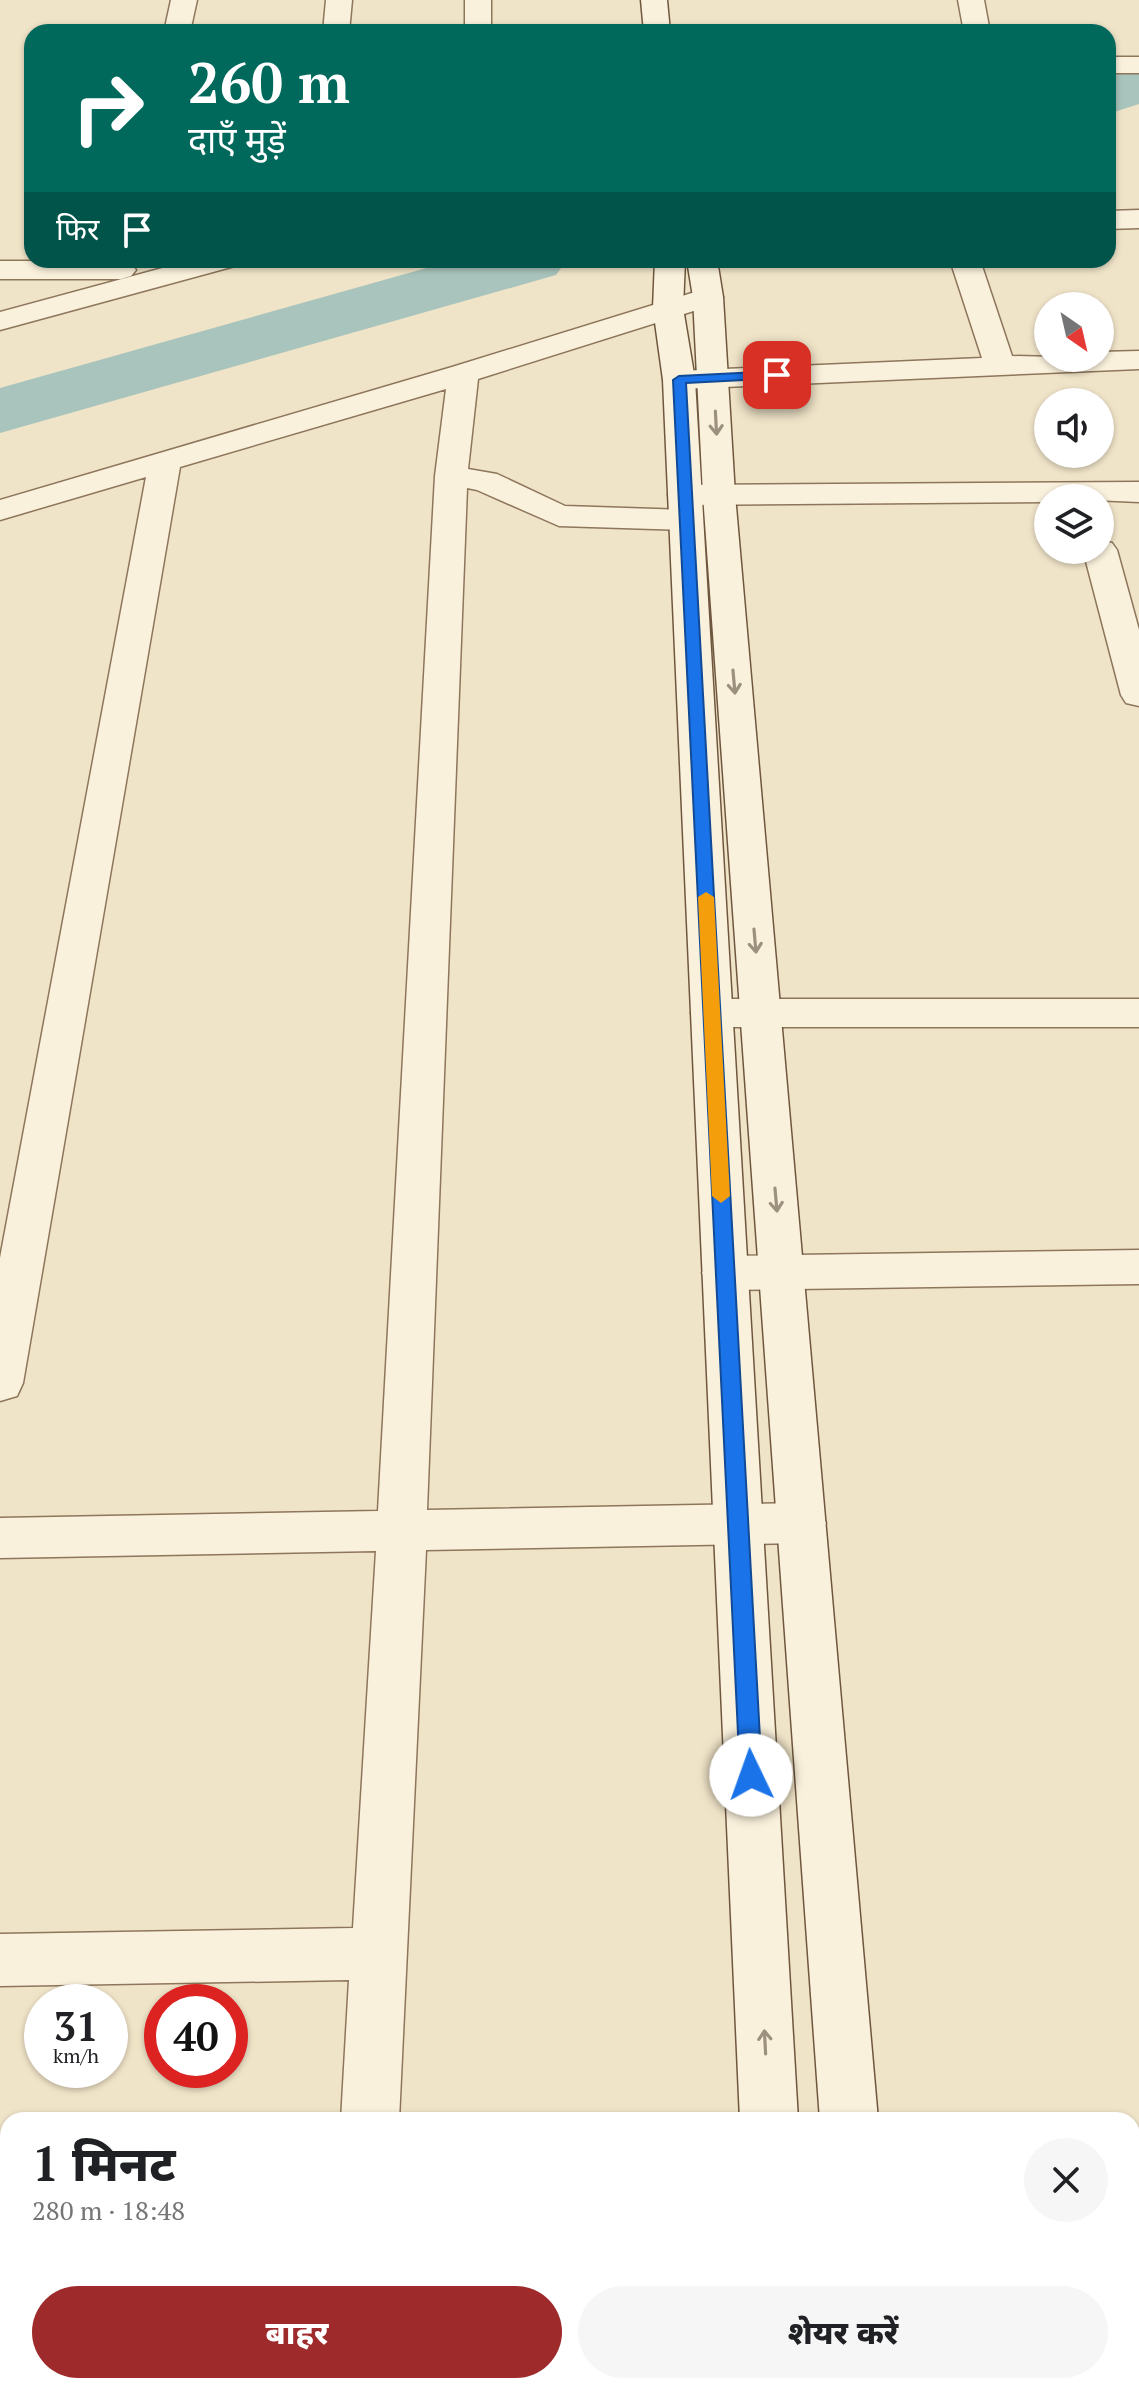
<!DOCTYPE html>
<html lang="hi">
<head>
<meta charset="utf-8">
<style>
	body { margin:0; font-family:"PT Serif","Noto Sans Devanagari",serif; background:#f6f6f6; color:#202124; height:100vh; display:flex; flex-direction:column; font-size:30px; white-space:nowrap }
	* { box-sizing:border-box; margin:0 }
	p { font-size:26px; color:#757577 }
	.icon { flex:none; width:44px; height:44px; fill:none; stroke:currentColor; stroke-width:2; stroke-linecap:round; stroke-linejoin:round }
	.map { position:relative; flex:1; overflow:hidden }
	.sheet { position:absolute; left:0px; top:2112px; width:1140px; height:282px; display:flex; flex-direction:column; background:#fff; border-radius:24px 24px 0 0; box-shadow:0 2px 6px #0004 }
	.sheet>* { flex:none }
	.top-card { position:absolute; left:24px; top:24px; width:1092px; height:244px; border-radius:24px; box-shadow:0 2px 6px #0004; background:#00695c; color:#fff; overflow:hidden }
	.needle { width:52px; rotate:146deg }
	.controls { position:absolute; left:1034px; top:292px; display:grid; gap:16px }
	.controls a { display:grid; place-items:center; width:80px; height:80px; border-radius:50%; background:#fff; box-shadow:0 2px 6px #0004; font-size:40px }
	.speed { position:absolute; left:24px; top:1984px; display:flex; gap:16px; font-size:40px; font-weight:700; text-align:center }
	.speed>* { display:grid; place-content:center; width:104px; height:104px; border-radius:50%; background:#fff; box-shadow:0 2px 6px #0004; line-height:1 }
	.speed small { font-size:20px; font-weight:400 }
	.speed .limit { border:12px solid #d22; background:#fff; color:#111 }
	.pin { position:absolute; display:grid; place-items:center; width:68px; height:68px; color:#fff; margin:-34px; border-radius:16px; box-shadow:0 4px 12px #0006 }
	.me { position:absolute; width:88px; margin:-44px; rotate:357deg; stroke-linejoin:round; filter:drop-shadow(0 0 6px #0008) }
	.turn { display:flex; align-items:center; gap:28px; height:168px; padding:0 32px; font-size:36px }
	.turn .icon { width:104px; height:104px; stroke-width:2.5 }
	.turn b { display:block; font-size:56px; line-height:68px }
	.then { display:flex; align-items:center; height:76px; padding:0 32px; background:#0003; gap:16px; font-size:30px }
	.round { display:grid; place-items:center; flex:none; width:84px; height:84px; border-radius:42px; background:#f6f6f6 }
	.overview { display:flex; align-items:center; justify-content:space-between; height:136px; padding:0 32px }
	h1 { font-size:48px; font-weight:800; line-height:60px }
	.button { display:flex; gap:16px; margin-top:auto; padding:16px 32px }
	.button a { flex:1; height:92px; border-radius:48px; background:#9e2a2b; color:#fff; font-size:32px; font-weight:800; line-height:92px; text-align:center }
	.button a+a { background:#f6f6f6; color:#202124 }
	.map>svg:first-child { display:block }
</style>
</head>
<body>
<div class="map">
<svg width="1139" height="2393" viewBox="0 0 1139 2393">
	<rect width="100%" height="100%" fill="#f0e4c8"/>
	<g fill="none" stroke-linecap="round" stroke-linejoin="round">
		<path fill="#a9c4bc" fill-rule="evenodd" d="M1139 60V104L1108 114V70Z
			M455 260H567L556 275 0 433V388Z"/>
		<defs>
			<path id="street" d="M171 0H197L190 32H164Z
				M326 0H352L349 32H323Z
				M465 0H491V32H465Z
				M958 0H984L990 32H964Z
				M1108 57H1139V73H1108Z
				M1139 210V228L1108 229V211Z
				M192 260H240L235 266 0 330V312Z
				M950 260H980L1012 356 1100 358V352L1139 351V369L679 389 668 387 663 380 668 373 679 371 982 358Z
				M0 261H121L131 264 136 270 131 276 121 279H0Z
				M708 288 719 291 723 297 719 303 478 379 468 469 497 474 565 506 686 510 698 513 703 520 698 527 686 530 559 526 477 490 467 488 427 1510 801 1503 818 1509 826 1523 818 1537 801 1543 426 1550 399 2120H341L349 1980 0 1986V1934L353 1928 376 1551 0 1558V1518L378 1511 435 476 446 389 180 467 23 1383 17 1396 0 1401V1258L146 477 0 520V500L452 367Z
				M1139 482V502L1048 498V502L684 505 672 502 668 495 672 488 684 485Z
				M1100 540 1112 543 1117 550 1139 630V706L1126 703 1121 695 1083 550H1100Z
				M712 999H1139V1027H712L697 1023 691 1013 697 1003Z
				M1139 1250V1284L725 1290 709 1285 702 1273 709 1261 725 1256Z
				M324 2386H386V2393H324Z"/>
			<path id="secondary" d="M641 0H667L670 32H644Z
				M655 260H685L683 308 695 380 798 2120H740L663 380 653 308Z
				M687 260H717L723 297 735 495 878 2120H820L703 495 693 297Z
				M752 2386H814L815 2393H753Z
				M839 2386H901L902 2393H840Z"/>
		</defs>
		<use href="#street" stroke="#8d765c" stroke-width="3"/>
		<use href="#secondary" stroke="#6f573f" stroke-width="3"/>
		<use href="#street" fill="#faf1dc" fill-rule="evenodd"/>
		<use href="#secondary" fill="#faf1dc" fill-rule="evenodd"/>
	</g>
	<defs><path id="oneway-shaft" d="M-6 0H5M1.5-3L5.5 0L1.5 3" fill="none" stroke-width="1.6" stroke-linecap="round" stroke-linejoin="round" transform="scale(2)"/></defs>
	<g stroke="#9c907e">
		<use href="#oneway-shaft" transform="translate(716 423) rotate(87)"/>
		<use href="#oneway-shaft" transform="translate(734 682) rotate(85)"/>
		<use href="#oneway-shaft" transform="translate(755 941) rotate(85)"/>
		<use href="#oneway-shaft" transform="translate(776 1200) rotate(85)"/>
		<use href="#oneway-shaft" transform="translate(765 2042) rotate(-93)"/>
	</g>
	<path fill="#1a73e8" stroke="#114b97" stroke-width="2" d="M777 371 782 372V378L686 383 762 1775 759 1782 751 1784 743 1782 740 1775 673 380 679 376Z"/>
	<path fill="#f59e0b" d="M706 892 714 897 730 1196 721 1203 712 1196 698 897Z"/>
</svg>
<div class="controls">
<a><svg class="needle" viewBox="-14 -14 28 28"><path d="M0-13l5 13h-10z" fill="#e53935"/><path d="M0 13l5-13h-10z" fill="#757577"/></svg></a>
<a><svg class="icon" aria-label="sound" viewBox="0 0 24 24"><path d="M4 9h4l5-4v14l-5-4H4zM17 9q2 3 0 6"/></svg></a>
<a><svg class="icon" aria-label="layers" viewBox="0 0 24 24"><path d="M12 4l9 5-9 5-9-5zM3 14l9 5 9-5"/></svg></a>
</div>
<div class="speed"><div>31<small>km/h</small></div><div class="limit">40</div></div>
<div class="pin" style="left:777px;top:375px;background:#d93025"><svg class="icon" aria-label="arrive" viewBox="0 0 24 24"><path d="M6 21V4h12l-3 4 3 4H6"/></svg></div>
<svg class="me" style="left:751px;top:1775px" viewBox="-20 -20 40 40"><circle r="19" fill="#fff"/><path d="M0-13L10 11 0 6-10 11z" fill="#1a73e8"/></svg>
<div class="top-card">
<div class="turn"><svg class="icon" aria-label="right" viewBox="0 0 24 24"><path d="M7 20v-9h11M14 6l5 5-5 5"/></svg><div><b>260 m</b>दाएँ मुड़ें</div></div>
<div class="then">फिर<svg class="icon" aria-label="arrive" viewBox="0 0 24 24"><path d="M6 21V4h12l-3 4 3 4H6"/></svg></div>
</div>
<section class="sheet">
<div class="overview"><div><h1>1 मिनट</h1><p>280 m · 18:48</p></div><a class="round"><svg class="icon" aria-label="close" viewBox="0 0 24 24"><path d="M6 6l12 12M18 6L6 18"/></svg></a></div>
<div class="button"><a>बाहर</a><a>शेयर करें</a></div>
</section>
</div>
</body>
</html>
